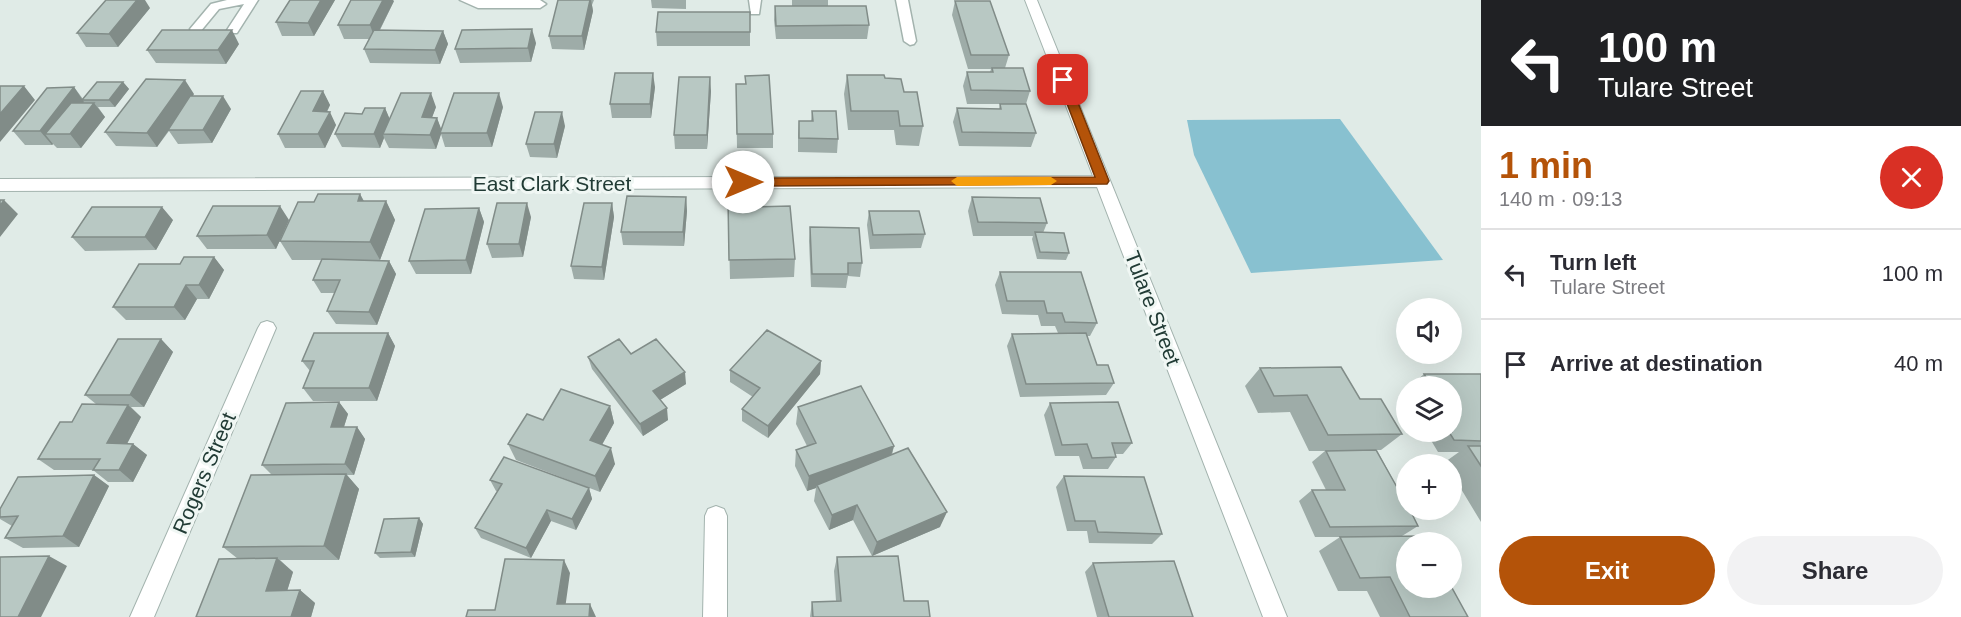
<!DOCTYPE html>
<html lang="en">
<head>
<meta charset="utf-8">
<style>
	body { margin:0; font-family:Helvetica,sans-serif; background:#f2f2f3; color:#2b2b33; height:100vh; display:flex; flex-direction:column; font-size:22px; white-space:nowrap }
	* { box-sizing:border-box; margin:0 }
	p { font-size:20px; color:#7c7c81 }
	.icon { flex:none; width:33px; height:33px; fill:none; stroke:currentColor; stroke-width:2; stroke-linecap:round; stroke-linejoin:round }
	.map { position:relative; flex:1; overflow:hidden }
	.side { display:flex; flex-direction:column; background:#fff; width:480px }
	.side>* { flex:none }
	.banner { background:#202124; color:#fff; overflow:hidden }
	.buttons { position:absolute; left:1396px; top:298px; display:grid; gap:12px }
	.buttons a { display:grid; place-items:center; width:66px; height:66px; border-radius:50%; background:#fff; box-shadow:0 6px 24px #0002; font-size:30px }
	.pin { position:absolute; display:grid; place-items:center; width:51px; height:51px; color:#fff; margin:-26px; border-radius:12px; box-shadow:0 3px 9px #0006 }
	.me { position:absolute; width:66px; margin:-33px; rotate:90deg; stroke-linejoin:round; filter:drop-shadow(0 0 4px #0008) }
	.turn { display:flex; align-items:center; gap:21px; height:126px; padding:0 18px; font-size:27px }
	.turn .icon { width:78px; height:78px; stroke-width:2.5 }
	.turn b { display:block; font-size:42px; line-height:51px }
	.round { display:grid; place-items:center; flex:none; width:63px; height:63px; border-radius:32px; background:#f2f2f3 }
	.summary { display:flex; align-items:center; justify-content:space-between; height:102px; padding:0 18px }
	h1 { font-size:36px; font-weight:700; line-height:45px; color:#b45309 }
	.button { display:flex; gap:12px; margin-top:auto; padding:12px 18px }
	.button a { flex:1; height:69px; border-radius:36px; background:#b45309; color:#fff; font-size:24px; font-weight:700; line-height:69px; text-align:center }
	.button a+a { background:#f2f2f3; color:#2b2b33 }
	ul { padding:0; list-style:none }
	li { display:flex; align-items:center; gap:18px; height:90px; padding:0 18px; border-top:2px solid #e1e1e2 }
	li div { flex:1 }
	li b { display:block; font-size:22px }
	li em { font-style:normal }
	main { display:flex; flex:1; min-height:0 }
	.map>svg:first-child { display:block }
</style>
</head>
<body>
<main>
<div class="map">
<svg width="1481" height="617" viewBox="0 0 1481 617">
	<rect width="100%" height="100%" fill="#e0ebe7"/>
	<path fill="#88c1d0" d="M1340 119 1443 260 1251 273 1194 155 1187 120Z"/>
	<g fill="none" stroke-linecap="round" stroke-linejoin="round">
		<defs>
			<path id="service" d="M227 0H258L237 33H229L227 30 244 4 219 9 200 32H192L190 29 211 4Z
				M460 0H540L546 4 540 8H478Z
				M749 0H761L759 14H751Z
				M896 0H908L916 41 914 44 910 45 904 41Z"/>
			<path id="minor" d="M1025 0H1037L1287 617H1263L1097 187 0 191V179L1093 176Z
				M267 321 273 323 276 328 154 617H130L258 328 261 323Z
				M716 506 724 509 727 516V617H703L705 516 708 509Z"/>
		</defs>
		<use href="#service" stroke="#a3b3ae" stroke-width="3"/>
		<use href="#minor" stroke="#a3b3ae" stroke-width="2"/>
		<use href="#service" fill="#fff" fill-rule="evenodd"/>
		<use href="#minor" fill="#fff" fill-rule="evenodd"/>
	</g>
	<path fill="#9eaca8" d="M290 0H335L314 36H282L276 22Z
		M558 0H594L592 5 593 11 584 50 552 49 549 36Z
		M651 0H686V9L652 8Z
		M792 0H828V6L869 25 867 39H776L774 20 775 6H792Z
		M394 1 380 30 443 31 448 44 440 64 370 63 364 49 369 39H344L338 25Z
		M955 1 1009 55 1005 68 1030 91 1026 104 1036 133 1031 147 959 146 953 122 957 108 999 109 1000 104H967L963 86 967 72H990L991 69H968L952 15Z
		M150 8 118 47H86L77 33Z
		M750 12V46H657L656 32Z
		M536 43 531 62 460 63 455 49Z
		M239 44 226 64 156 63 147 50Z
		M847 75 885 78 904 92 923 126 919 146 896 145 894 130H848L844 94Z
		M123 82 129 89 115 107H98L105 117 81 148H57L53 144 52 145H25L13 131 74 87 83 99Z
		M736 84 773 134V148H737Z
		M655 87 651 118H612L610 104Z
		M323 91 330 105 327 112 336 125 325 148H285L278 134Z
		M711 91 707 149H675L674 135Z
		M194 94 193 96 231 109 212 143 178 144 169 131 157 147 116 146 105 132Z
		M436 107 432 117 437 118 441 130 503 107 492 147H445L441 134 436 149 389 148 384 138 380 148 342 147 335 134 362 114 385 108 389 118Z
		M812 111 838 139 837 153 798 152V135L799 121H811Z
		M565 126 557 158 530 157 526 144Z
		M360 194 364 201H386L395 220 380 260 389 261 396 274 377 325 336 324 327 311 335 293H321L313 280 322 260H292L280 241 314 202Z
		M686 197 687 211 684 246 623 245 621 232Z
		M972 197 1047 223 1043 233 1069 253 1066 260 1037 259 1032 239 1033 236H973L968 211Z
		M728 199 752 207 795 259 794 277 730 279Z
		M612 203 614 217 604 280 574 279 571 266Z
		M479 208 484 222 471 274H416L409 261Z
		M869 211 925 234 921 248 870 249 867 225Z
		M531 217 523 257 492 258 487 244Z
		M173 220 156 250 85 251 72 237Z
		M289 220 276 249H207L197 236Z
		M810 227 862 263 860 277 848 276 846 288 811 287 809 241Z
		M214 257 224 270 209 299H197L185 320H126L113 307 180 264Z
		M1000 272 1097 323 1090 336H1087L1097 365 1114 383 1106 395 1020 397 1007 346 1012 334 1058 333 1055 326H1041L1038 315 1002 314 995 285Z
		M388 333 395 346 377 401H313L303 388 310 371 302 361Z
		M161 339 173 352 144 407H131L141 417 127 444H133L147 455 133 482H108L93 470H54L38 459 72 422 96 404 85 395Z
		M631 354 686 384 660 400 668 420 643 436 592 369 588 357Z
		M821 361 820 374 768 438 742 421V409L753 397 730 382V370Z
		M1260 368 1360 399 1402 434 1381 450H1377L1418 526 1402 536 1468 617H1380L1367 591H1338L1319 551 1340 537H1350H1315L1299 501 1312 490H1326L1312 462 1325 451H1309L1290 412 1258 413 1245 386Z
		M1424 374H1481V522L1452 474V465H1447L1445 462 1459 452H1438L1426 432H1452V387H1410Z
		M339 402 348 414 344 427H357L365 439 354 475H347L359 489 339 560H280L293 572 287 591 300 590 315 603 311 617 223 547 272 475 262 465Z
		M1050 403 1132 443 1123 454H1116V457L1108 469H1083L1079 456H1055L1044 415Z
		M610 406 614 423 602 445 615 464 600 492 516 460 508 444 543 420Z
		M798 407 894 446 892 455 940 527 872 556 904 601 930 617H810L812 602 836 601 834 571 837 557 872 556 853 520 829 530 814 501 816 488 807 491 795 466 796 450 807 446 796 424Z
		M94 475 109 486 79 547 23 548 5 538 12 526 0 519V509Z
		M1064 476 1162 534 1152 544 1089 543 1087 531H1067L1056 487Z
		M490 480 589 488 592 499 576 530 551 521 531 558 481 538 475 528 497 491H496Z
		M419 518 423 524 415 557 380 558 375 553Z
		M1093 563 1193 617H1097L1085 572Z"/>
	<path fill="#818c88" d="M137 0H145L150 8 118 47 109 34Z
		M321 0H335L314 36 308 23Z
		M383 0H393L394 1 375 39 370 25Z
		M590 0H591L593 11 584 50 582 36Z
		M532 29 536 43 531 62 528 48Z
		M232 30 239 44 226 64 218 50Z
		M443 31 448 44 440 64 435 50Z
		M653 73 655 87 651 118 650 104Z
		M710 77 711 91 707 149V135Z
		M185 80 194 94 157 147 147 133Z
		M123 82 129 89 115 107 109 100Z
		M24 86 35 100 0 142V114Z
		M74 87 84 102 60 134H45L53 144 52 145 40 131Z
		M323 91 330 105 320 125 313 111Z
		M431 93 436 107 427 131 422 117Z
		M499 93 503 107 492 147 487 133Z
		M223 96 231 109 212 143 203 130Z
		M94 103 105 117 81 148 70 134Z
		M385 108 391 122 383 134 384 138 380 148 374 134Z
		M330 112 336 125 325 148 318 134Z
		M562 112 565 126 557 158 554 144Z
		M437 118 442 131 436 149 430 135Z
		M360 194 370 214 358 201Z
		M686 197 687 211 684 246 683 232Z
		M4 200 18 214 0 237V206Z
		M386 201 395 220 380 260 370 242Z
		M527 203 531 217 523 257 519 244Z
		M612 203 614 217 604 280 602 267Z
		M280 206 289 220 276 249 267 235Z
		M162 207 173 220 156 250 145 237Z
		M479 208 484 222 471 274 466 260Z
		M214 257 224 270 209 299 199 285Z
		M389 261 396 274 377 325 369 312Z
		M186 285 197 299 185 320 174 307Z
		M388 333 395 346 377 401 369 388Z
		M161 339 173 352 144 407 130 395Z
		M821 361 820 374 768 438V426Z
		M685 372 686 384 655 403 653 391Z
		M339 402 348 414 340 439 331 427Z
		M128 405 141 417 121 455 107 443Z
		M610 406 614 423 595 457 590 440Z
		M667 408 668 420 643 436 640 424Z
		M357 427 365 439 354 475 345 464Z
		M133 444 147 455 133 482 119 470Z
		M894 446 889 462 817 485 816 488 807 491 809 476Z
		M611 448 615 464 600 492 595 476Z
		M346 474 359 489 339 560 324 546Z
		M94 475 109 486 79 547 63 536Z
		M589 488 592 499 576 530 572 519Z
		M857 505 853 520 829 530 832 515Z
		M547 510 551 521 531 558 526 548Z
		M947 512 940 527 872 556 877 542Z
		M419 518 423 524 415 557 411 552Z
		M49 556 67 566 41 617H18Z
		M277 558 293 572 283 604 266 591Z
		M564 560 570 573 564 616 557 604Z
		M300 590 315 603 311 617H291Z
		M590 604 596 617H589Z"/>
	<path fill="#b8c8c3" stroke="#818c88" stroke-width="1.5" d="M106 0H137L109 34 77 33Z
		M290 0H321L308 23 276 22Z
		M351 0H383L370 25H338Z
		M558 0H590L582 36H549Z
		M955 1H990L1009 55H971Z
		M775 6H866L869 25 776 26Z
		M658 12H750V32H656Z
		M532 29 528 48 455 49 462 30Z
		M162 30H232L218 50H147Z
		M374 30 443 31 435 50 364 49Z
		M992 68H1023L1030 91 971 90 967 72H993Z
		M615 73H653L650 104H610Z
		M769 75 773 134H737L736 84H746L745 76Z
		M847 75H884L885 78 901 79 904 92H917L923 126H900L898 111H851Z
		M679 77H710L707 135H674Z
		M146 79 185 80 147 133 105 132Z
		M97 82H123L109 100H82Z
		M0 86H24L0 114Z
		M74 87 40 131H13L47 88Z
		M301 91H323L313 111 330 112 318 134H278Z
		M401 93H431L422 117 437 118 430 135 383 134Z
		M454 93H499L487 133H440Z
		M190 96H223L203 130H168Z
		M71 103H94L70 134H45Z
		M1000 104H1026L1036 133 962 132 957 108 1001 109Z
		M365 108H385L374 134H335L345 113 362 114Z
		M812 111H836L838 139 799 138V121H813Z
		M535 112H562L554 144H526Z
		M318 194H360L358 201H386L370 242 280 241 298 202H314Z
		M627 196 686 197 683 232H621Z
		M972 197 1040 198 1047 223 978 222Z
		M728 199H752V207L790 206 795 259 729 260Z
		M0 200H4L0 206Z
		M497 203H527L519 244H487Z
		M584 203H612L602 267 571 266Z
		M213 206H280L267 235 197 236Z
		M92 207H162L145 237H72Z
		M479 208 466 260 409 261 425 209Z
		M869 211H919L925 234 873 235Z
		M810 227 859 228 862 263H848V274H812Z
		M1035 232 1064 233 1069 253 1040 252Z
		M184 257H214L199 285H186L174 307H113L139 264H180Z
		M322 259 389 261 369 312 327 311 340 280H313Z
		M1000 272H1081L1097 323 1065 322 1062 313H1047L1044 301H1007Z
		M767 330 821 361 768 426 742 409 760 388 730 370Z
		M314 333H388L369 388H303L314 361H302Z
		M1086 333 1097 365H1108L1114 383 1026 384 1012 334Z
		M118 339H161L130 395H85Z
		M619 339 631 354 656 339 685 372 653 391 667 408 640 424 588 357Z
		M1341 367 1360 399H1381L1402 434 1328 435 1307 395 1274 396 1260 368Z
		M1424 374H1481V441L1454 440 1449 432H1452V387H1432Z
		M861 386 894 446 809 476 796 450 816 443 798 407Z
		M561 389 610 406 590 440 611 448 595 476 508 444 527 414 543 420Z
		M339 402 331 427H357L345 464 262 465 286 403Z
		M1118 402 1132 443H1112L1116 457 1092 458 1087 444 1062 445 1050 403Z
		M82 404 128 405 107 443 133 444 119 470H93L100 459H38L60 422H72Z
		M1468 446H1481V466Z
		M908 448 947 512 877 542 857 505 832 515 817 485Z
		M1376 450 1407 505V510H1410L1418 526 1330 527 1312 490H1345L1326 451Z
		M504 457 589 488 572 519 547 510 526 548 475 528 502 484 490 480Z
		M346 474 324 546 223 547 251 475Z
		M94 475 63 536 5 538 18 516 0 517V509L18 477Z
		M1064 476 1144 477 1162 534 1098 532 1095 521H1075Z
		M419 518 411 552 375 553 384 519Z
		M1423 536 1427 543H1407V588H1452L1468 617H1410L1390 577 1360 578 1340 537Z
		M49 556 18 617H0V557Z
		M898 556 904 601H928L930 617H813L812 602 841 601 837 557Z
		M277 558 266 591 300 590 291 617H196L219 559Z
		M505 559 564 560 557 604H590L589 617H466L468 610H495Z
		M1174 561 1193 617H1109L1093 563Z"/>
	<path fill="#b45309" stroke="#753606" stroke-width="1.5" d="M1063 77 1069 80 1109 181 1107 184 743 186 737 182 743 178 1095 177 1058 80Z"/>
	<path fill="#f59e0b" d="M957 177H1051L1057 181 1051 185 957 186 951 181Z"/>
	<g text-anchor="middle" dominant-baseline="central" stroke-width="6" stroke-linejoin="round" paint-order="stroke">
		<g font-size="21" fill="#213b35" stroke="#f0f7f4">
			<text x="552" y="183">East Clark Street</text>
			<text transform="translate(1153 308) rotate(69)">Tulare Street</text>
			<text transform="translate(204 473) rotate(-67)">Rogers Street</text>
		</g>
	</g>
</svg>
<div class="buttons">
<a><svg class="icon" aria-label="sound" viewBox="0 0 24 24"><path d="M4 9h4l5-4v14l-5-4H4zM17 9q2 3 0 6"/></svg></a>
<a><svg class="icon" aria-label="layers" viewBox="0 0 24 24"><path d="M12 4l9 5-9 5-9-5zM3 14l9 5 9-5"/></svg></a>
<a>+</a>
<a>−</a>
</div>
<div class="pin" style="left:1063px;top:80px;background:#d93025"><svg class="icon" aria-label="arrive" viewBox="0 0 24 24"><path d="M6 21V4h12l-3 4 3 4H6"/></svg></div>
<svg class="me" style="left:743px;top:182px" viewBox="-20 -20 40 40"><circle r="19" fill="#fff"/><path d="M0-13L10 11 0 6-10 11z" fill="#b45309"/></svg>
</div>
<section class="side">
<div class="banner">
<div class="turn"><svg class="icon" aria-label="left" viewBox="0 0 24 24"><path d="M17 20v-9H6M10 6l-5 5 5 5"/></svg><div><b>100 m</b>Tulare Street</div></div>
</div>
<div class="summary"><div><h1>1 min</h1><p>140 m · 09:13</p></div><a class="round" style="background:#d93025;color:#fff"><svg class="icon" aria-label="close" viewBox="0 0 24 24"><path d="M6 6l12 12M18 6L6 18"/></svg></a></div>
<ul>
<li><svg class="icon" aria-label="left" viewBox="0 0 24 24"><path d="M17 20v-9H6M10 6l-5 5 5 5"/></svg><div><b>Turn left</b><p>Tulare Street</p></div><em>100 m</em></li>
<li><svg class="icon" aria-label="arrive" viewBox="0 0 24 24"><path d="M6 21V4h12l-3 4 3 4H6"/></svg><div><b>Arrive at destination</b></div><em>40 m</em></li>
</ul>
<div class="button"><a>Exit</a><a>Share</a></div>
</section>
</main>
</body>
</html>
